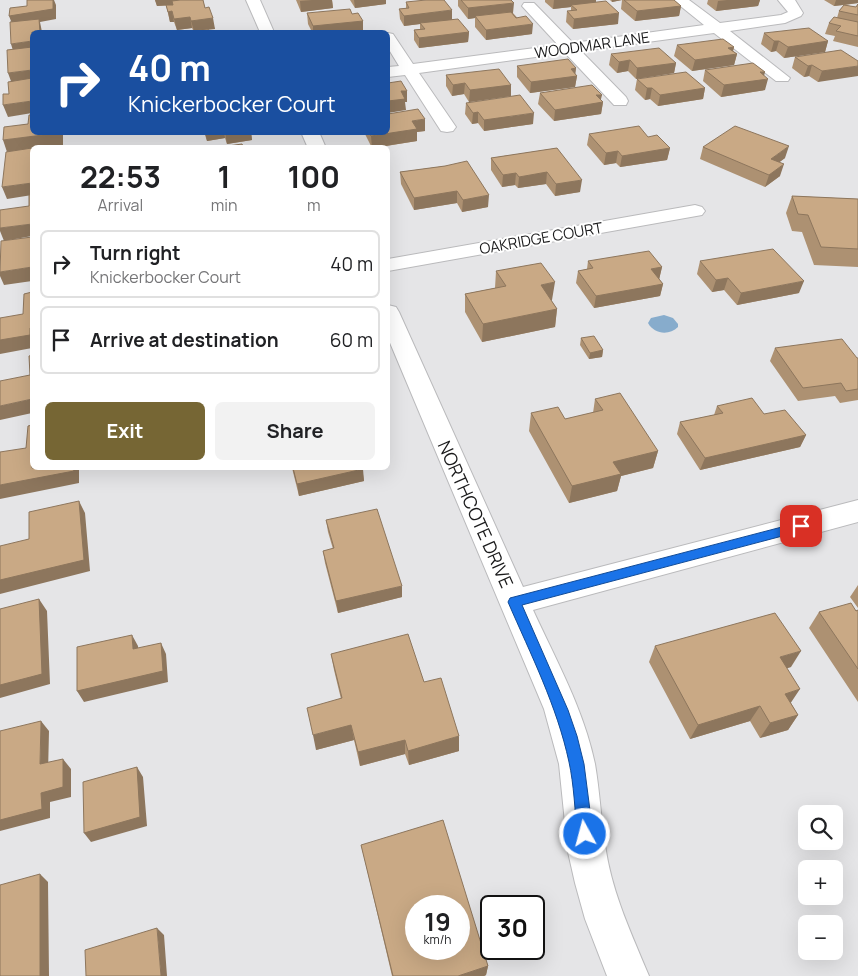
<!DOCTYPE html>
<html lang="en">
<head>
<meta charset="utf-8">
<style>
	body { margin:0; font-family:Manrope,sans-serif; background:#f2f2f2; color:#202124; height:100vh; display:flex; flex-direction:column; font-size:19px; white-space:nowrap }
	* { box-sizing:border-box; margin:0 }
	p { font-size:16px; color:#757577 }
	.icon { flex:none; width:28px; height:28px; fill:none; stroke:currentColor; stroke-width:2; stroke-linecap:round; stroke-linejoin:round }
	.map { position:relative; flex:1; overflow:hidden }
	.side { position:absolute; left:30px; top:145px; width:360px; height:325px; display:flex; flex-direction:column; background:#fff; border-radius:8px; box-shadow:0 5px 20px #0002 }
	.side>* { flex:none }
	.guide { position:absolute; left:30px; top:30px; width:360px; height:105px; border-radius:8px; box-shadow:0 5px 20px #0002; background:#1a4fa0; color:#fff; overflow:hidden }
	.fabs { position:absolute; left:798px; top:805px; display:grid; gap:10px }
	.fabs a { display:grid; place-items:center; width:45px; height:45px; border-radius:8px; background:#fff; box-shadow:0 5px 20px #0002; font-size:25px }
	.speed { position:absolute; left:405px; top:895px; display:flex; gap:10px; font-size:25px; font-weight:700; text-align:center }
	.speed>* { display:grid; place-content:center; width:65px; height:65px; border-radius:50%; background:#fff; box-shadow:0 5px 20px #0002; line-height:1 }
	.speed small { font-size:12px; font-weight:400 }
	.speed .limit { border:2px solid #111; border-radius:8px; background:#fff; color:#111 }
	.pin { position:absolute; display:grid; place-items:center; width:42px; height:42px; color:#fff; margin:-21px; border-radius:10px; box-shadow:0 2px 8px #0006 }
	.me { position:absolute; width:55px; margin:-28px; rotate:353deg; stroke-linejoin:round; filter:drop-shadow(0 0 4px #0008) }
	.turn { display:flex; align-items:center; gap:18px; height:105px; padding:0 15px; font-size:22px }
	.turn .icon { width:65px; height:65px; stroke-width:2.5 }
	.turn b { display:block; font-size:35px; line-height:42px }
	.eta { display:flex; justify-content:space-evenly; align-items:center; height:85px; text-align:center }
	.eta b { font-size:30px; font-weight:700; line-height:35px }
	.primary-button { display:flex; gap:10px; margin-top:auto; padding:10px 15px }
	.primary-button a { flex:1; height:58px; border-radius:8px; background:#766634; color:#fff; font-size:20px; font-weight:700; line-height:58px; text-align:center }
	.primary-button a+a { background:#f2f2f2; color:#202124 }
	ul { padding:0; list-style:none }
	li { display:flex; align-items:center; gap:15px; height:68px; margin:0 10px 8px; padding:0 5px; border:2px solid #e0e0e0; border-radius:8px }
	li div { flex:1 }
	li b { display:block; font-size:19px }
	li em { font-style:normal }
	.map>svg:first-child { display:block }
</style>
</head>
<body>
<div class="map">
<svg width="858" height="976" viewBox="0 0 858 976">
	<rect width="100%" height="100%" fill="#e5e5e7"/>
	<path fill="#87accc" d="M664 315 673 318 678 324V327C669 336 654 334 648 323L651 318Z"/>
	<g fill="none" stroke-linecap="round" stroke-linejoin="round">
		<defs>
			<path id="minor" d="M246 0H260L274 32H260Z
				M673 0H689L720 23 781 15 788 12 778 0H795L803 13 801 16 785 23 730 31 790 78 788 81H776L714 33 581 51 626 97 628 101 626 105H614L565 53 419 73 456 127 453 131 447 132 441 131 405 75 388 77V67L399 66 388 48V33L393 34 413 64 558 45 522 6 524 3H534L573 43 704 25Z
				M301 132H319L326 148H308Z
				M695 205 702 207 705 211 702 215 388 271V259Z
				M388 305 396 307 399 312 523 587 858 500V522L533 610C556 660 584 710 595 764 600 793 601 822 606 851 613 895 632 935 649 976H607L585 919 575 883 568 852 559 764 544 709 388 338Z"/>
		</defs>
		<use href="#minor" stroke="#bababc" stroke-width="2"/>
		<use href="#minor" fill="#fff" fill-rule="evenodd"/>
	</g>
	<path fill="#ad9172" d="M155 0H203L205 8 215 29 193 30 192 28 177 30 174 22H170L166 5H173L157 6Z
		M296 0H332L333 8 301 12Z
		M350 0H386V4L355 8Z
		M458 0H511L513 13 532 34 486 40 475 27V18L468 19 458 6Z
		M545 0H596V2L618 24 573 29 566 22 567 11H571V7L553 9 545 2Z
		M610 0H674L681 6 679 16 635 21 621 9 622 0 612 2Z
		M708 0H760L758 6 716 11 707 4Z
		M824 0H858V3L845 5 856 7 858 4V47L833 41 835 36 825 34 829 23 837 18 839 11 844 5 834 6Z
		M406 2 452 19 469 32 468 42 419 48 414 40V30L420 29V24L404 26 400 19 399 9 406 8Z
		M307 13 352 14 363 21V31L358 32H312L308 24Z
		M764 33 828 41 825 52 784 58 776 51 771 52 761 44Z
		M677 45 734 47 733 51 737 54 734 65 692 71 674 56Z
		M611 54 676 63 674 73 636 79 628 71 617 73 609 65Z
		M795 57 858 61 818 82 809 76 804 77 792 68Z
		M517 66 576 68 575 74 577 76 575 87 530 93 517 77Z
		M705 70 764 75 765 90 721 97 703 81Z
		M446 75 511 85V96L469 102 464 94 452 96 446 86Z
		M637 79 705 88 703 99 658 106 650 99 645 100 635 90Z
		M540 93 601 100 603 102 601 114 554 121 538 104Z
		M466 103 533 124 484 131 478 123 472 124 465 114Z
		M425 131 417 132V141L374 148H372L364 132H388Z
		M204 132H251L252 140 227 144 225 138 207 141Z
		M589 134 648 137 670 148 667 160 620 167 616 163 604 165 587 145Z
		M703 147 785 158 779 162 780 176 765 187 700 159Z
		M557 148 580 192 555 196 546 184 518 188 515 185 502 187 491 170V158Z
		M445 166 488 207 462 212 457 203 414 210 401 184 400 172Z
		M792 196 858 199V267L814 265 802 232 792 231 786 213Z
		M588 261 662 267 659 279 663 284 660 296 594 308 576 283 578 271 587 269Z
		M700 261 799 293 737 305 724 290 712 292 697 274Z
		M496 271 552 300H551L557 309 555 327 482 342 465 312V294L495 288Z
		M581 338 603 350 602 357 589 359 580 345Z
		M775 348 858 358V400L840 403 835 396 798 401 770 361Z
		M595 399 658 451 653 468 621 476 617 491 569 503 529 431 531 413 565 419 593 413Z
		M717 406 764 414 806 435 800 447 700 470 677 434 680 422 714 415Z
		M292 468H362L364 481 299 496Z
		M326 520 402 597 338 613 325 563 323 551 333 549 328 532Z
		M858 585V608L850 597Z
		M858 610V702L809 628 819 612Z
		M655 646 791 667 787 668 791 703 798 715 788 730 760 738 750 721 690 739 649 662Z
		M331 654 424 682 459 751 409 765 405 754 360 766 354 740 316 750 341 699 334 670Z
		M361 845 488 966 486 975 484 976H392L364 857Z"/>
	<path fill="#8d765d" d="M53 0H54L56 5V19L40 22 42 32 13 26 9 16Z
		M155 0H196L173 5 157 6Z
		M312 0H332L333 8 301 12 300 1Z
		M354 0H386V4L355 8Z
		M554 0H596V3L571 5V7L553 9Z
		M612 0H622L612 2Z
		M727 0H760L758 6 716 11 718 1Z
		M836 0H858V3L834 6Z
		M514 3 513 13 476 18 475 16V18L468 19V8Z
		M681 6 679 16 635 21 637 11Z
		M452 10V21L420 23V24L404 26V16Z
		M172 11 174 22H170L168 12Z
		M619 13 618 24 573 29 574 19Z
		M190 17 192 28 177 30 174 19Z
		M213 18 215 29 194 31 191 21Z
		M363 21V31L353 32H313V26Z
		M533 24 532 34 486 40V30Z
		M469 32 468 42 419 48V38Z
		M32 41V52L14 54 11 44Z
		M774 41H779L776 51 771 52Z
		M828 41 825 52 784 58 788 47Z
		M734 47 732 55 737 54 734 65 692 71 695 60 728 48Z
		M630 60 628 71 617 73 619 62Z
		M676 63 674 73 636 79 637 68Z
		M812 65 809 76 804 77 808 66Z
		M858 66V76L818 82 822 71Z
		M576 68 575 76H577L575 87 530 93 531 82 571 69Z
		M32 70V82L12 84 8 73Z
		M760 72H765L763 80 768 79 765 90 721 97 724 85Z
		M465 83 464 94 452 96 453 85Z
		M511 85V96L469 102 470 90Z
		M647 88H652L650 99 645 100Z
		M705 88 703 99 658 106 660 95Z
		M401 91H407V102H405L406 110 388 113V101Z
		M596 95H602L600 103 603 102 601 114 554 121 555 110Z
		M32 101V113L8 117 3 105Z
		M478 112V123L472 124 473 113Z
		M534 113 533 124 484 131V120Z
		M425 119V131L417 132V141L372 148 371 136 412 121Z
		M59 132H63V145L43 148H32V149L7 152 3 140Z
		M205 132H224L225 138 207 141Z
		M225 132H251L252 140 227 144Z
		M789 146 785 158 768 171 771 159Z
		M670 148 667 160 620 167 622 156Z
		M618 151 616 163 604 165 606 153Z
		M784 164 780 176 765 187 769 175Z
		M547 172 546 184 518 188 519 177Z
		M516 173 515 185 502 187 503 175Z
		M582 180 580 192 555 196 556 184Z
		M32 183V195L7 199 2 187Z
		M457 191V203L414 210V198Z
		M489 195 488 207 462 212 463 200Z
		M32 224V236L4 241 0 231V228Z
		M32 267V281L4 285 0 276V272Z
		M662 267 659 280 651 269Z
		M728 278 724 290 712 292 716 280Z
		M804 281 799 293 737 305 741 293Z
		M555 282 552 300 539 302 541 285Z
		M663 284 660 296 594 308 596 296Z
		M557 309 555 327 482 342 483 324Z
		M32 327V348L0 354V340Z
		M603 350 602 357 589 359 590 353Z
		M32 399V413L0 420V406Z
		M806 435 800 447 700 470 705 458Z
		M658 451 653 468 621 476 617 491 569 503 572 486 613 462Z
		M73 468H79V483L0 499V485Z
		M363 469 364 481 299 496 297 484Z
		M79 501 85 513 90 571 0 594V580Z
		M402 586V597L338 613 336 601Z
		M39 599 47 611 50 684 0 698V685Z
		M132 635 138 646 139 661 133 649Z
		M161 643 166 654 168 682 84 702 77 691Z
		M801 651 791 667 771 673 780 657Z
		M800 689 790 704 785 694Z
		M760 706 750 721 690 739 698 725Z
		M798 715 788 730 760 738 770 723Z
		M41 721 49 731 48 774 40 764Z
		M351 725 354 740 316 750 313 735Z
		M459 736V751L409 765 408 751Z
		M405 740V754L360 766 358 752Z
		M63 759 71 769V797L50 802V818L0 831V820L41 793Z
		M137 767 143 777 147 826 91 842 84 833Z
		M40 874 48 882 49 976H40Z
		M157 928 164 935 167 976H161Z
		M488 966 486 975 484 976H458Z"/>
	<path fill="#c9a985" stroke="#8d765d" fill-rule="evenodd" d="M27 0H53V9L9 16 10 8 27 6Z
		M180 0H203L205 8 209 7 213 18 191 21 190 17 174 19 172 11 168 12 166 5H173L172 1Z
		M426 0H444L452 10 404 16 399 9 409 8 406 2Z
		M461 0H511L514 3 468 8Z
		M624 0H674L681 6 637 11Z
		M606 1 619 13 574 19 567 11 577 10 571 5Z
		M858 4V15L839 11 844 5 856 7Z
		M350 9 352 14 358 13 363 21 313 26 307 13Z
		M511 12 516 18 526 16 533 24 486 30 475 16Z
		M834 17 858 22V36L836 31 841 26 829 23Z
		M39 19 40 32H32V41L11 44 10 22Z
		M458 19 469 32 419 38 414 30 425 29 420 23Z
		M809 28 828 41 788 47 779 41H774L764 33Z
		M208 29 209 32H176Z
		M357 31 358 32H342Z
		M723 39 734 47 728 48 737 54 695 60 677 45Z
		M32 47V70L8 73 7 50Z
		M659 48 676 63 637 68 630 60 619 62 611 54Z
		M841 50 858 61V66L822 71 812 65 808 66 795 57Z
		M568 59 576 68 571 69 577 76 531 82 517 66Z
		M753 63 765 72H760L768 79 724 85 705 70Z
		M499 69 511 85 470 90 465 83 453 85 446 75Z
		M686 72 705 88 660 95 652 88H647L637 79Z
		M32 78V101L3 105V94H9L8 82Z
		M401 81 407 91H401L405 99 388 101V83Z
		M592 85 602 95H596L603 102 555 110 540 93Z
		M520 95 534 113 484 120 478 112 473 113 466 103Z
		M418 109 425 119 412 121 417 129 371 136 369 132H388V114Z
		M29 115H32V132H59V133L3 140 4 127 28 124Z
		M639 126 648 137 657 135 670 148 622 156 618 151 606 153 589 134Z
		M735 126 789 146 771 159 784 164 769 175 703 147Z
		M242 144 244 148H214Z
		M32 148V183L2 187 6 152Z
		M557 148 582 180 556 184 547 172 519 177 516 173 503 175 491 158Z
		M467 161 489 195 463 200 457 191 414 198 400 172 445 166Z
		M32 194V224L0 228V210L29 206V195Z
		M792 196 858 199V249L821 247 808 215 798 214Z
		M32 237V267L0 272 1 241Z
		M773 249 804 281 741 293 728 278 716 280 700 261Z
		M649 251 662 267 651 269 663 284 596 296 578 271 593 268 588 261Z
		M541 263 555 282 541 285 557 309 483 324 465 294 506 286 496 271Z
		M32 292V327L30 328V335L0 340V318L23 314 24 294Z
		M594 336 603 350 590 353 581 338Z
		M842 339 857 358H858V389L846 391 841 383 803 388 775 348Z
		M32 355V399L0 406V381L30 375 29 356Z
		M620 393 658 451 613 462 621 474 572 486 531 413 558 407 565 419 603 410 595 399Z
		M752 398 764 414 785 410 806 435 705 458 680 422 723 413 717 406Z
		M32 425V468H73L74 471 0 485V452L26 448 28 426Z
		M293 468H362L363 469 297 484Z
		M79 501 84 560 0 580V546L29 539V512Z
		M377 509 402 586 336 601 323 551 334 548 326 520Z
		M39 599 42 674 0 685V609Z
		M851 603 856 611 858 610V669L819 612Z
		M775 613 801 651 780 657 800 689 785 694 798 715 770 723 760 706 698 725 655 646Z
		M408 634 424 682 441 678 459 736 408 751 405 740 358 752 351 725 313 735 307 708 342 698 331 654Z
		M132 635 133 649 161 643 163 671 77 691V647Z
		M41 721 40 764 63 759V787L41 793 42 809 0 820V731Z
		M137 767 140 817 84 833 83 782Z
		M443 820 488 966 458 976H393L361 845ZM416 906H459V949H416Z
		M40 874V976H0V885Z
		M157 928 161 976H86L85 950Z"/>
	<path fill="#1a73e8" stroke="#114b97" d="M801 522 805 523 807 526 805 530 522 605 568 710 577 736 584 764 593 834 591 840 585 842 580 840 577 834C575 811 574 785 569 762 557 706 531 655 508 602L510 598Z"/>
	<g text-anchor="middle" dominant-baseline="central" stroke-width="4" stroke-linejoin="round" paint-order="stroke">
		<g font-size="15" fill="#19191a" stroke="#fff">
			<text transform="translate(592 45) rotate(-8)">WOODMAR LANE</text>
			<text transform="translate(541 238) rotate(-10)">OAKRIDGE COURT</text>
		</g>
		<g font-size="18" fill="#19191a" stroke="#fff">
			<text transform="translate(476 514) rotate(66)">NORTHCOTE DRIVE</text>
		</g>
	</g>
</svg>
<div class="fabs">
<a><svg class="icon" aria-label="search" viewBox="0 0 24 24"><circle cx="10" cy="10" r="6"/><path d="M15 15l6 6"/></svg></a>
<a>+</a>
<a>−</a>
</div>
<div class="speed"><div>19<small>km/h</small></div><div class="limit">30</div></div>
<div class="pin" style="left:801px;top:526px;background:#d93025"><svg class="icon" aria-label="arrive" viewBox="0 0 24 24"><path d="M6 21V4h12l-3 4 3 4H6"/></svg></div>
<svg class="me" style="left:585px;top:834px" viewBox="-20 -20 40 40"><circle r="17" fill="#1a73e8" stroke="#fff" stroke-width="3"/><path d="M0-11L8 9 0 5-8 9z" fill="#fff"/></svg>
<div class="guide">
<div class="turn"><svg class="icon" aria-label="right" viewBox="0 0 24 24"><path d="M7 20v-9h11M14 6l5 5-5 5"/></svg><div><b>40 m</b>Knickerbocker Court</div></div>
</div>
<section class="side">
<div class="eta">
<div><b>22:53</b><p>Arrival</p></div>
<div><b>1</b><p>min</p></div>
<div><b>100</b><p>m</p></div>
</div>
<ul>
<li><svg class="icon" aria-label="right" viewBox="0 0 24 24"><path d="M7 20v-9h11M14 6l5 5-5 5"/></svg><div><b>Turn right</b><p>Knickerbocker Court</p></div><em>40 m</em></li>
<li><svg class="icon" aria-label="arrive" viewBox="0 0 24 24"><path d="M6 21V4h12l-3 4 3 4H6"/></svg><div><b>Arrive at destination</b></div><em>60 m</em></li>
</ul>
<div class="primary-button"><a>Exit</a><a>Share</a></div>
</section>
</div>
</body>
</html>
